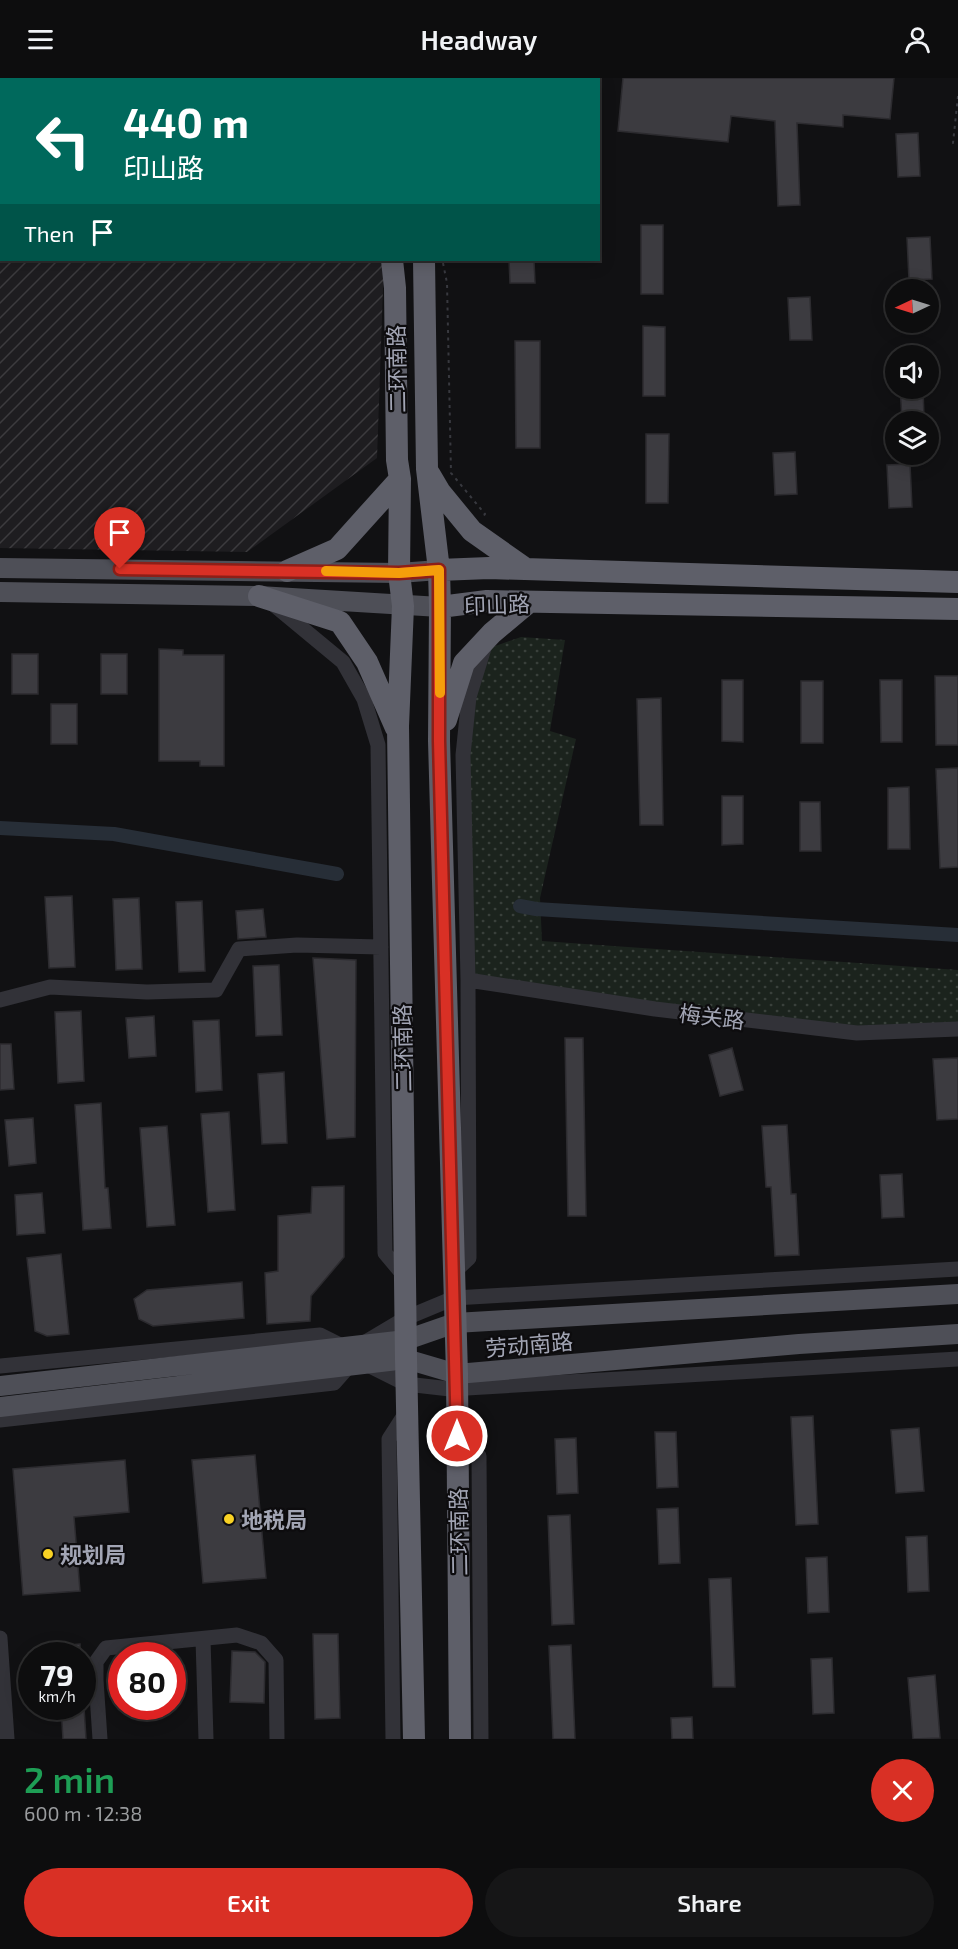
<!DOCTYPE html>
<html lang="en">
<head>
<meta charset="utf-8">
<style>
	body { margin:0; font-family:"Exo 2","Noto Sans SC",sans-serif; background:#161617; color:#f1f3f6; height:100vh; display:flex; flex-direction:column; font-size:22px; white-space:nowrap }
	* { box-sizing:border-box; margin:0 }
	p { font-size:20px; color:#9a9c9e }
	.icon { flex:none; width:33px; height:33px; fill:none; stroke:currentColor; stroke-width:2; stroke-linecap:round; stroke-linejoin:round }
	.map { position:relative; height:1661px; overflow:hidden }
	.details { display:flex; flex-direction:column; background:#0d0d0e; flex:1 }
	.details>* { flex:none }
	.guide { position:absolute; left:0px; top:0px; width:600px; height:183px; box-shadow:0 3px 15px #0003,0 0 0 2px #2d2d2e; background:#00695c; color:#fff; overflow:hidden }
	.needle { width:39px; rotate:266deg }
	.controls { position:absolute; left:885px; top:201px; display:grid; gap:12px }
	.controls a { display:grid; place-items:center; width:54px; height:54px; border-radius:50%; background:#0d0d0e; box-shadow:0 3px 15px #0003,0 0 0 2px #2d2d2e; font-size:30px }
	.speed { position:absolute; left:18px; top:1564px; display:flex; gap:12px; font-size:30px; font-weight:700; text-align:center }
	.speed>* { display:grid; place-content:center; width:78px; height:78px; border-radius:50%; background:#0d0d0e; box-shadow:0 3px 15px #0003,0 0 0 2px #2d2d2e; line-height:1 }
	.speed small { font-size:15px; font-weight:400 }
	.speed .limit { border:9px solid #d22; background:#fff; color:#111 }
	.pin { position:absolute; display:grid; place-items:center; width:51px; height:51px; color:#fff; margin:-62px -26px; border-radius:50% 50% 50% 0; rotate:-45deg; box-shadow:0 0 6px #0007 }
	.pin .icon { rotate:45deg }
	.me { position:absolute; width:66px; margin:-33px; rotate:0deg; stroke-linejoin:round; filter:drop-shadow(0 0 4px #0008) }
	.turn { display:flex; align-items:center; gap:21px; height:126px; padding:0 24px; font-size:27px }
	.turn .icon { width:78px; height:78px; stroke-width:2.5 }
	.turn b { display:block; font-size:42px; line-height:51px }
	.then { display:flex; align-items:center; height:57px; padding:0 24px; background:#0003; gap:12px; font-size:22px }
	.round { display:grid; place-items:center; flex:none; width:63px; height:63px; border-radius:32px; background:#161617 }
	.summary { display:flex; align-items:center; justify-content:space-between; height:102px; padding:0 24px }
	h1 { font-size:36px; font-weight:600; line-height:45px; color:#1e9e55 }
	.action { display:flex; gap:12px; margin-top:auto; padding:12px 24px }
	.action a { flex:1; height:69px; border-radius:36px; background:#d93025; color:#fff; font-size:24px; font-weight:600; line-height:69px; text-align:center }
	.action a+a { background:#161617; color:#f1f3f6 }
	header { display:flex; justify-content:space-between; align-items:center; height:78px; padding:0 24px; background:#0d0d0e; font-size:27px; font-weight:600 }
	.map>svg:first-child { display:block }
</style>
</head>
<body>
<header><svg class="icon" aria-label="menu" viewBox="0 0 24 24"><path d="M4 6h16M4 12h16M4 18h16"/></svg>Headway<svg class="icon" aria-label="person" viewBox="0 0 24 24"><circle cx="12" cy="8" r="4"/><path d="M4 21q1-7 8-7t8 7"/></svg></header>
<div class="map">
<svg width="958" height="1661" viewBox="0 0 958 1661">
	<defs>
		<pattern id="industrial-furrows" width="10" height="10" patternUnits="userSpaceOnUse" patternTransform="scale(1.5)"><rect width="10" height="10" fill="#1e1d20"/><path d="M-1 1l2-2M0 10L10 0M9 11l2-2" fill="none" stroke="#3c3b3e"/></pattern>
		<pattern id="park-dots" width="8" height="8" patternUnits="userSpaceOnUse" patternTransform="scale(1.5)"><rect width="8" height="8" fill="#1b231d"/><path d="M2 2h.1M6 6h.1" fill="none" stroke="#39403b" stroke-width="1.8" stroke-linecap="round"/></pattern>
	</defs>
	<rect width="100%" height="100%" fill="#111113"/>
	<path fill="url(#industrial-furrows)" d="M0 0H333L334 1 2 2V182H384L377 380 247 474 0 470Z"/>
	<path fill="url(#park-dots)" d="M521 559 565 562 550 653 576 661 540 820 542 863 958 892V951L857 955 468 902 463 677 484 572Z"/>
	<g fill="none" stroke-linecap="round" stroke-linejoin="round">
		<path stroke="#272e37" stroke-width="14" d="M0 750 114 756 337 796
			M520 828 536 831 958 857"/>
	</g>
	<path fill="#3c3b40" stroke="#2c2b2f" stroke-width="1.5" d="M623 0H894L890 41 843 37V49L797 45 800 127 778 128 775 43 731 38 728 64 618 53Z
		M918 55 920 98 898 99 896 56Z
		M641 147H663V216H641Z
		M930 159 932 201 909 202 907 160Z
		M509 182H534L535 205H510Z
		M810 219 812 262H790L788 220Z
		M643 248 665 249V318H643Z
		M515 263H540V370H516Z
		M900 310H923L924 340H902Z
		M646 356H669L668 425H646Z
		M795 374 797 416 775 417 773 375Z
		M910 386 912 429 889 430 887 387Z
		M159 571 183 572V577H224V688H200V683H159Z
		M12 576H38V616H12Z
		M101 576H127V616H101Z
		M935 598H958V667H936Z
		M722 602H743V664L722 663Z
		M880 602H902V664H881Z
		M801 603H823V665H801Z
		M661 620 663 747H640L637 621Z
		M51 626H77V666H51Z
		M958 690V789L940 790 936 691Z
		M909 709 910 771H888V710Z
		M722 718H743V766L722 767Z
		M800 724H820L821 773H800Z
		M72 818 75 889 49 890 45 819Z
		M139 820 142 891 116 892 113 821Z
		M202 823 205 893 179 894 176 824Z
		M263 831 266 859 238 861 236 833Z
		M313 880 356 882 355 1059 327 1061Z
		M279 887 282 957 256 958 253 888Z
		M81 933 84 1003 58 1005 55 934Z
		M154 938 156 978 129 980 126 940Z
		M219 942 222 1012 196 1014 193 943Z
		M565 960H583L586 1138H568Z
		M0 966H11L14 1011 0 1012Z
		M732 970 743 1012 720 1018 709 977Z
		M958 980V1041L937 1042 933 981Z
		M284 994 287 1065 262 1066 258 996Z
		M101 1025 105 1110H108L111 1150 83 1152 75 1027Z
		M229 1034 235 1132 208 1134 201 1036Z
		M33 1040 36 1085 9 1088 5 1042Z
		M787 1047 791 1116H796L799 1177 775 1178 771 1109H766L762 1048Z
		M167 1048 175 1147 147 1149 140 1050Z
		M902 1096 904 1139 882 1140 880 1097Z
		M344 1108V1179L311 1218 310 1243 267 1246 265 1195 278 1193V1138L311 1135 312 1109Z
		M42 1115 45 1155 17 1157 15 1117Z
		M61 1176 69 1256 47 1258 35 1253 27 1180Z
		M242 1204 244 1240 153 1248 139 1241 134 1221 147 1212Z
		M813 1338 818 1446 796 1447 791 1339Z
		M919 1350 924 1413 896 1415 891 1352Z
		M655 1354H676L678 1409 657 1410Z
		M576 1360 578 1415 557 1416 555 1361Z
		M255 1377 266 1500 203 1505 192 1382Z
		M125 1382 129 1434 74 1439 80 1513 23 1517 13 1391Z
		M678 1430 680 1485 659 1486 657 1431Z
		M570 1437 574 1546 552 1547 548 1438Z
		M927 1458 929 1513 908 1514 906 1459Z
		M827 1479 829 1534 808 1535 806 1480Z
		M731 1500 735 1609H713L709 1501Z
		M313 1556H338L340 1640 315 1641Z
		M80 1566V1578H58L57 1568Z
		M571 1567 575 1661H553L549 1568Z
		M232 1573 255 1574 265 1584 264 1625 230 1624Z
		M832 1580 834 1635 813 1636 811 1581Z
		M935 1597 940 1660 913 1661 908 1600Z
		M61 1629H84L86 1661H63Z
		M692 1639 693 1661H672L671 1640Z"/>
	<g fill="none" stroke-linecap="round" stroke-linejoin="round">
		<path stroke="#38393f" stroke-width="2" stroke-dasharray="3 4.5" stroke-linecap="butt" d="M958 18 953 65H958
			M443 185 447 205 451 395 485 436 483 439"/>
		<path stroke="#323238" stroke-width="15" d="M273 526 343 584 364 621 378 667 385 1175 406 1200
			M468 902 655 931 857 955 958 951
			M0 922 50 909 147 914 216 912 239 871 297 867 381 869
			M454 1194 469 1180 468 902 463 677 469 619 485 567
			M364 1265 406 1240 454 1220 958 1191
			M366 1286 406 1306 450 1311 958 1281
			M0 1288 320 1257 344 1269
			M0 1342 334 1305 349 1288
			M457 1358 479 1378 481 1661
			M0 1560 7 1661
			M203 1561 206 1661
			M100 1661 96 1602V1584L106 1570 237 1557 261 1565 276 1582 277 1661
			M393 1661 389 1361 407 1333"/>
		<path stroke="#4e4f57" stroke-width="20" d="M0 490 399 495 439 492
			M0 514 259 518 440 529
			M0 1308 406 1262 455 1245 958 1216
			M0 1329 406 1281 457 1296 799 1266 958 1256"/>
		<path stroke="#5e5f69" stroke-width="22" d="M360 0 361 2
			M390 0V2
			M392 182 395 210 397 382 400 401 399 495 403 528 398 648 406 1281 414 1661
			M424 182 427 391 439 492 440 529 439 663 457 1296 460 1661
			M430 397 440 414 472 453 526 491
			M439 492 489 490 958 504
			M287 493 337 471 400 401
			M259 518 340 544 367 584 396 650
			M440 529 487 523 958 531
			M446 642 464 585 492 555 529 524"/>
	</g>
	<g fill="none" stroke-linecap="round" stroke-linejoin="round">
		<defs>
			<path id="route" d="M120 491 399 495 439 492V663L457 1358"/>
		</defs>
		<use href="#route" stroke="#8d1f18" stroke-width="15"/>
		<use href="#route" stroke="#d93025" stroke-width="10"/>
		<path stroke="#f59e0b" stroke-width="10" d="M326 493 399 495 439 492 440 615"/>
	</g>
	<g fill="#f8d124" stroke="#0d0c0e" stroke-width="2">
		<circle cx="229" cy="1441" r="6"/>
		<circle cx="48" cy="1476" r="6"/>
	</g>
	<g text-anchor="middle" dominant-baseline="central" stroke-width="4.5" stroke-linejoin="round" paint-order="stroke">
		<g font-size="22" fill="#a2a5b4" stroke="#0d0c0e">
			<text transform="translate(396 291) rotate(-91)">二环南路</text>
			<text transform="translate(497 526) rotate(-2)">印山路</text>
			<text transform="translate(712 938) rotate(7)">梅关路</text>
			<text transform="translate(402 970) rotate(-91)">二环南路</text>
			<text transform="translate(529 1266) rotate(-5)">劳动南路</text>
			<text transform="translate(458 1454) rotate(-91)">二环南路</text>
		</g>
		<g font-size="22" font-weight="bold" fill="#a2a5b4" stroke="#0d0c0e" text-anchor="start">
			<text x="241" y="1441">地税局</text>
			<text x="60" y="1476">规划局</text>
		</g>
	</g>
</svg>
<div class="controls">
<a><svg class="needle" viewBox="-14 -14 28 28"><path d="M0-13l5 13h-10z" fill="#e53935"/><path d="M0 13l5-13h-10z" fill="#9a9c9e"/></svg></a>
<a><svg class="icon" aria-label="sound" viewBox="0 0 24 24"><path d="M4 9h4l5-4v14l-5-4H4zM17 9q2 3 0 6"/></svg></a>
<a><svg class="icon" aria-label="layers" viewBox="0 0 24 24"><path d="M12 4l9 5-9 5-9-5zM3 14l9 5 9-5"/></svg></a>
</div>
<div class="speed"><div>79<small>km/h</small></div><div class="limit">80</div></div>
<div class="pin" style="left:120px;top:491px;background:#d93025"><svg class="icon" aria-label="arrive" viewBox="0 0 24 24"><path d="M6 21V4h12l-3 4 3 4H6"/></svg></div>
<svg class="me" style="left:457px;top:1358px" viewBox="-20 -20 40 40"><circle r="17" fill="#d93025" stroke="#fff" stroke-width="3"/><path d="M0-11L8 9 0 5-8 9z" fill="#fff"/></svg>
<div class="guide">
<div class="turn"><svg class="icon" aria-label="left" viewBox="0 0 24 24"><path d="M17 20v-9H6M10 6l-5 5 5 5"/></svg><div><b>440 m</b>印山路</div></div>
<div class="then">Then<svg class="icon" aria-label="arrive" viewBox="0 0 24 24"><path d="M6 21V4h12l-3 4 3 4H6"/></svg></div>
</div>
</div>
<section class="details">
<div class="summary"><div><h1>2 min</h1><p>600 m · 12:38</p></div><a class="round" style="background:#d93025;color:#fff"><svg class="icon" aria-label="close" viewBox="0 0 24 24"><path d="M6 6l12 12M18 6L6 18"/></svg></a></div>
<div class="action"><a>Exit</a><a>Share</a></div>
</section>
</body>
</html>
